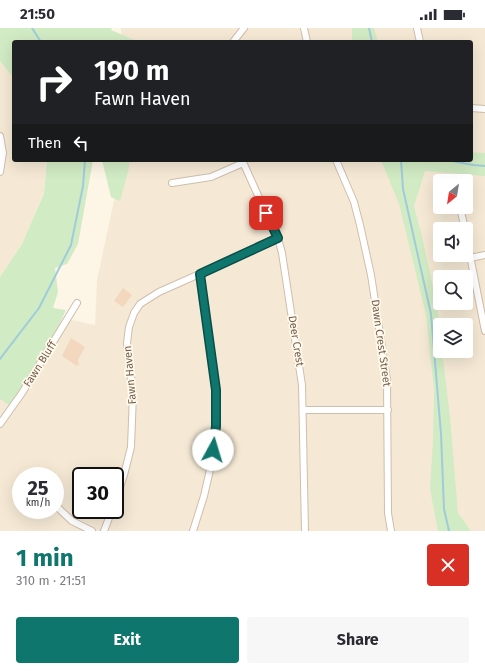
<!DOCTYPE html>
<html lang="en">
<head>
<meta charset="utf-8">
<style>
	body { margin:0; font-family:"Fira Sans",sans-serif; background:#f7f7f7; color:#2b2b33; height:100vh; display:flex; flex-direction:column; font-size:15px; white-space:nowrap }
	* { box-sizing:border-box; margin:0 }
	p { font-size:13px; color:#7c7c81 }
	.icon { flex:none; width:22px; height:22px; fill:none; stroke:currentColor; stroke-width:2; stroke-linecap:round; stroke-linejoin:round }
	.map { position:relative; height:503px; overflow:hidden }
	.details { display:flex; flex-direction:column; background:#fff; flex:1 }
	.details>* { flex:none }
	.guide { position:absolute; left:12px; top:12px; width:461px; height:122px; border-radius:4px; box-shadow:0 4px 16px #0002; background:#202124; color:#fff; overflow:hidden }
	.needle { width:26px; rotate:210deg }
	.buttons { position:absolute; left:433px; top:146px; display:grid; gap:8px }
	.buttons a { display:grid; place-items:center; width:40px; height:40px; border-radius:4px; background:#fff; box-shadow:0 4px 16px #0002; font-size:20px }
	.speed { position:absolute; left:12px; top:439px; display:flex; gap:8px; font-size:20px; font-weight:700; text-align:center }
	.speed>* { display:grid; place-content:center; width:52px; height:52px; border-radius:50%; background:#fff; box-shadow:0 4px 16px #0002; line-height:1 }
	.speed small { font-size:10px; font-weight:400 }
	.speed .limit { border:2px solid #111; border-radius:6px; background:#fff; color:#111 }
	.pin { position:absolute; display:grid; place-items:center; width:34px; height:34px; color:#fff; margin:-17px; border-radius:8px; box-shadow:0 2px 6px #0006 }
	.me { position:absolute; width:44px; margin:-22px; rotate:6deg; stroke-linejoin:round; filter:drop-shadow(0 0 3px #0008) }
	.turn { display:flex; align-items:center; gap:14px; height:84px; padding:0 16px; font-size:18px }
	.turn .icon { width:52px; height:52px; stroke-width:2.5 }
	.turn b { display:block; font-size:28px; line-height:34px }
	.then { display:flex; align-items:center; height:38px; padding:0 16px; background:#0003; gap:8px; font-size:15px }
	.round { display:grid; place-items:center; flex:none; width:42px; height:42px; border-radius:4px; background:#f7f7f7 }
	.overview { display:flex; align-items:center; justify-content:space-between; height:68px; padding:0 16px }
	h1 { font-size:24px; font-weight:700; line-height:30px; color:#0f766e }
	.action { display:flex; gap:8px; margin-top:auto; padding:8px 16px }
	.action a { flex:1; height:46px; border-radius:4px; background:#0f766e; color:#fff; font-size:16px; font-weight:700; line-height:46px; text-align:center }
	.action a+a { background:#f7f7f7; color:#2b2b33 }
	.status { display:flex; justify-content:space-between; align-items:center; height:28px; padding:0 20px; background:#fff; direction:ltr }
	.status svg { height:11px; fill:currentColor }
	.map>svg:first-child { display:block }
</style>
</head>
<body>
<div class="status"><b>21:50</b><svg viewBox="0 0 49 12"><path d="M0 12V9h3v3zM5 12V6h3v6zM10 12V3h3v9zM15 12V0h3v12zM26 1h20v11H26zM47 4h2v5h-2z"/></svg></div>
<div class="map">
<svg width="485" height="503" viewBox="0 0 485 503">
	<rect width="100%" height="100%" fill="#fdf6e7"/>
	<path fill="#f5e9d5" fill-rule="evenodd" d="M121 0H485V503H0V371L10 377 63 290 95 297 97 252 119 149V132H471V14H121ZM440 153H466V179H440ZM440 201H466V227H440ZM440 249H466V275H440ZM440 297H466V323H440ZM21 448H55V482H21ZM81 448H115V482H81Z
		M0 33 14 51V132H47L44 164 22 216 0 249Z"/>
	<path fill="#d1ebc4" d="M0 0H112L111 2 139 14H14V51L0 33Z
		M352 0H374L378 14H352Z
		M471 124 485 125V148L425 143 414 178 423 213 437 278 440 305V323H442L450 389 458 485 471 503H438L430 461 433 413 434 362 426 287 399 176 381 132H471Z
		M47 132H93L78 216 67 236 55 240 58 264 53 280 66 282 58 299 10 378 0 371V249L22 216 44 165Z
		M102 132H130L128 144 120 173 111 169Z"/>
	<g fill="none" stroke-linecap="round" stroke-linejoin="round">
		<path stroke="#a0ccda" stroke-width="2" d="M32 0 41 14
			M369 0 372 14
			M401 132 403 161 431 286 441 406 444 481 449 503
			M447 132 473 137 485 138
			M0 331 39 280 71 217 83 158 85 132"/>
	</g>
	<path fill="#f3d7be" d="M123 260 132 267 123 279 114 273Z
		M71 310 85 319 78 332 79 336 77 338 62 328Z"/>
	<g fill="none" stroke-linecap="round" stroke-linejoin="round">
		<defs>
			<path id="minor" d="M304 0 307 14
				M417 0 420 14
				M233 14 244 0
				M471 80 485 81
				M0 108 3 125 0 144
				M242 132 279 214 282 225 302 357 305 503
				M336 132 354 174 360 197 371 247 387 352 388 485 391 503
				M172 155 211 149 243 135
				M461 184 465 201
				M466 208 485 303
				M470 230 485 227
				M303 382H388
				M0 396 22 365 77 275
				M115 474 124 447 131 419 133 366 127 315 129 299 134 285 140 276 159 264 278 211
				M55 477 72 493 92 503
				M104 503 112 482
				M193 503 204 468 212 433 216 398V362L200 246"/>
		</defs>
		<use href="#minor" stroke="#cfbeac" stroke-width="8"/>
		<use href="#minor" stroke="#fff" stroke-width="6"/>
	</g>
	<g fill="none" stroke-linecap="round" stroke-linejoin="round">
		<defs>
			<path id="route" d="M213 422 216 398V362L200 246 278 210 266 185"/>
		</defs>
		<use href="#route" stroke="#0a4d48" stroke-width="10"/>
		<use href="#route" stroke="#0f766e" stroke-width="7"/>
	</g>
	<g text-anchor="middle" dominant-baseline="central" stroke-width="3.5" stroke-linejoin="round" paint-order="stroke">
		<g font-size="11" fill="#785e4a" stroke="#fffaee">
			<text transform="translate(296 313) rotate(81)">Deer Crest</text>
			<text transform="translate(381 315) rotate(82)">Dawn Crest Street</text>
			<text transform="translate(40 336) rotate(-58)">Fawn Bluff</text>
			<text transform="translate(130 347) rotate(-95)">Fawn Haven</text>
		</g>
	</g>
</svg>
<div class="buttons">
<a><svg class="needle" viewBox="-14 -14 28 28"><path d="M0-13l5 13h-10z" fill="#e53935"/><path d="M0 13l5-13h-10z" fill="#7c7c81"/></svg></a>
<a><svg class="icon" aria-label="sound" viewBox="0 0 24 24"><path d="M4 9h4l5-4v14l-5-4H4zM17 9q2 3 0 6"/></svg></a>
<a><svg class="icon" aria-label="search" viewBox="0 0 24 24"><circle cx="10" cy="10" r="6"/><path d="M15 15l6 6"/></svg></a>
<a><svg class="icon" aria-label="layers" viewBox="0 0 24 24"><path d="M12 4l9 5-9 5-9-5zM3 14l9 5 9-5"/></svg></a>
</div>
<div class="speed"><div>25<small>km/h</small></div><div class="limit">30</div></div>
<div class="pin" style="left:266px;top:185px;background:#d93025"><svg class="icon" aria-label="arrive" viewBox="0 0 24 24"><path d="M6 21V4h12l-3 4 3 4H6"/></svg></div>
<svg class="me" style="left:213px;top:422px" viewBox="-20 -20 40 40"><circle r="19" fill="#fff"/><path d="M0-13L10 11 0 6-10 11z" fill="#0f766e"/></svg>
<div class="guide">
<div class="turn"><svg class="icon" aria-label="right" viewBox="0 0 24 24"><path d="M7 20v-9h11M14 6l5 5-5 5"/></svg><div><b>190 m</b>Fawn Haven</div></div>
<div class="then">Then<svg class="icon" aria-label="left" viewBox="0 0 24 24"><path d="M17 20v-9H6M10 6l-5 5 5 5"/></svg></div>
</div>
</div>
<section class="details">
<div class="overview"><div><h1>1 min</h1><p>310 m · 21:51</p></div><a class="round" style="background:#d93025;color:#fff"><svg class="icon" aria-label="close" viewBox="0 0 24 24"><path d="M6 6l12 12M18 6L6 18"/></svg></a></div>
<div class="action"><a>Exit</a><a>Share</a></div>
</section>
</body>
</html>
